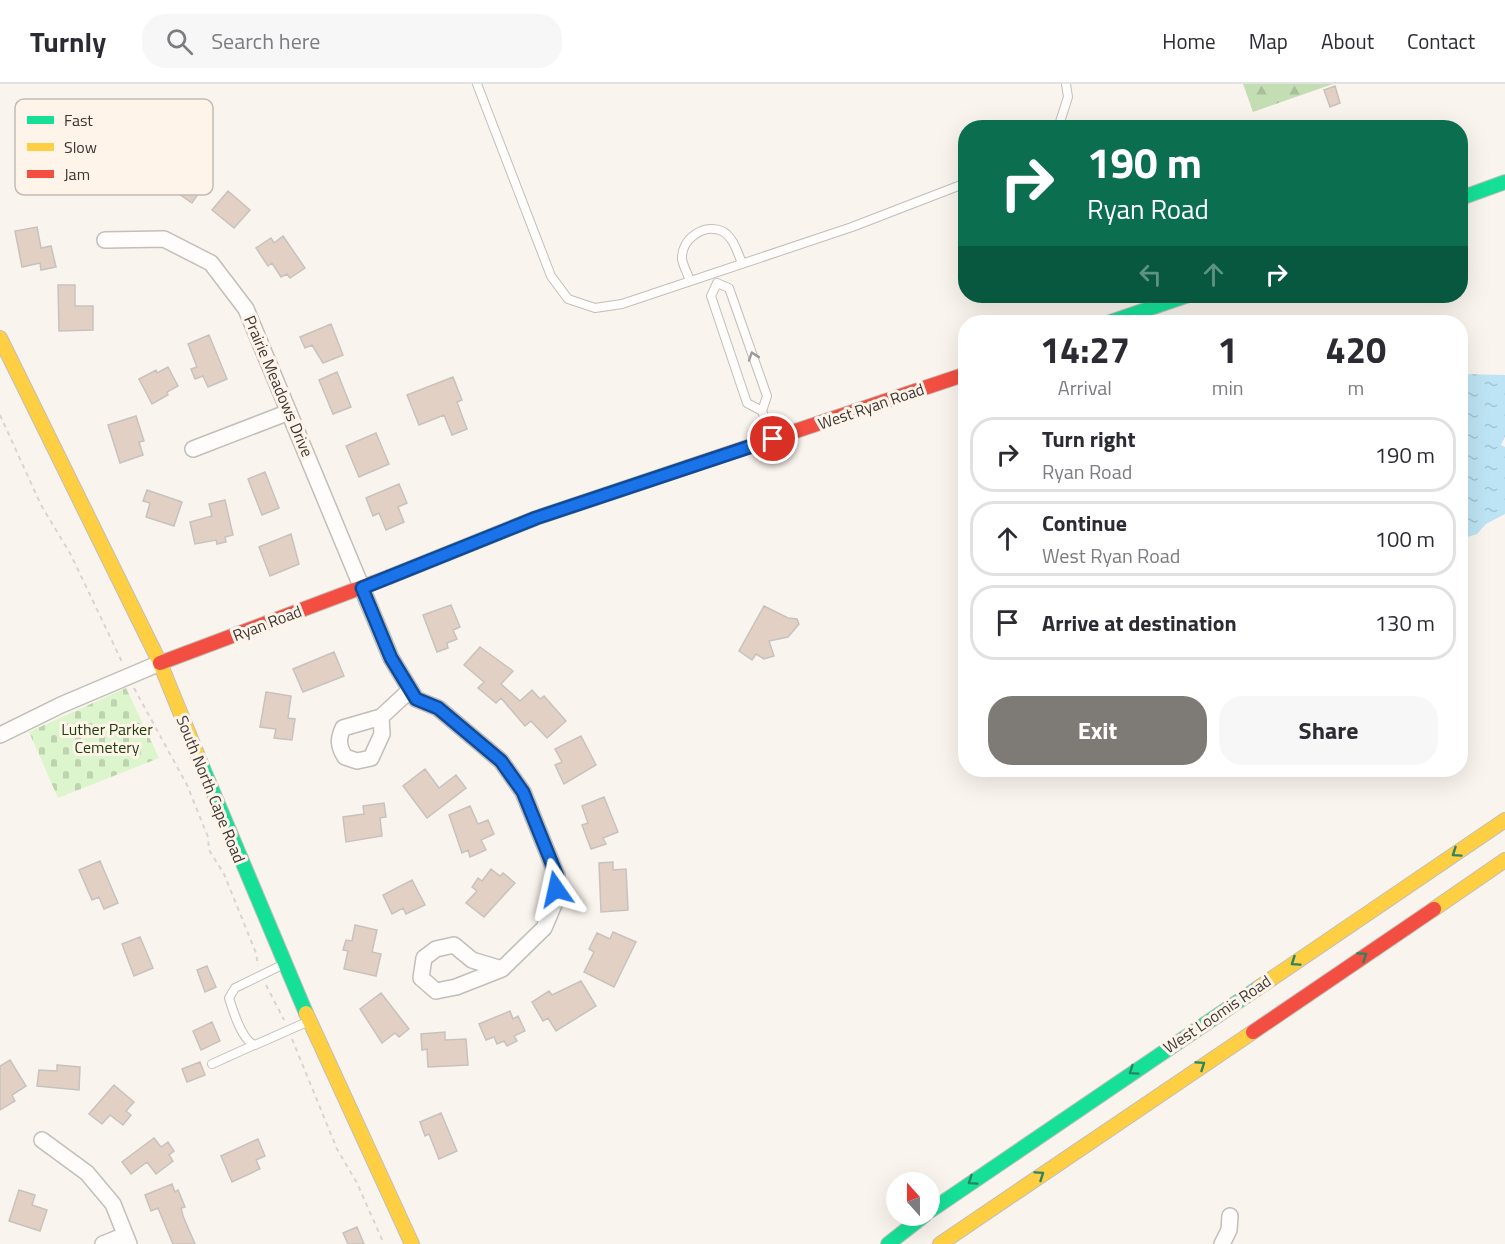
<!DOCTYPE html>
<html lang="en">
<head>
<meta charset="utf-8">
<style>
	body { margin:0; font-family:"Titillium Web",sans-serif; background:#f7f7f7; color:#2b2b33; height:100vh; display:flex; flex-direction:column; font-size:22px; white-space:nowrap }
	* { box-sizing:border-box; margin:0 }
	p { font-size:20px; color:#7c7c81 }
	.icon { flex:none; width:33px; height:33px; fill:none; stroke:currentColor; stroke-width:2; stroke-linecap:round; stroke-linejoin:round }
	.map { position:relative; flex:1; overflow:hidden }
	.side { position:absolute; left:958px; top:231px; width:510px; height:462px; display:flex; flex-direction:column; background:#fff; border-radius:24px; box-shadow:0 6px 24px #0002 }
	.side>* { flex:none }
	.banner { position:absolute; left:958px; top:36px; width:510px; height:183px; border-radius:24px; box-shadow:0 6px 24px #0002; background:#0b6e4f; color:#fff; overflow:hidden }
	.needle { width:39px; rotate:339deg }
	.controls { position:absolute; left:886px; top:1088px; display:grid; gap:12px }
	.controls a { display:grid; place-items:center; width:54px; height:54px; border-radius:50%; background:#fff; box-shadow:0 6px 24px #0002; font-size:30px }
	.pin { position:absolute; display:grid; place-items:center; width:51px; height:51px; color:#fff; margin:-26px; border:3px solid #fff; border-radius:50%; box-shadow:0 2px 6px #0007 }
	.me { position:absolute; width:66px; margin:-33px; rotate:349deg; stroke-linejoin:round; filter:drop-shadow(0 0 4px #0008) }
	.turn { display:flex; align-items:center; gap:21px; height:126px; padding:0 30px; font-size:27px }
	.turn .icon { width:78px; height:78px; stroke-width:2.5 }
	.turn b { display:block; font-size:42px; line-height:51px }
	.lanes { display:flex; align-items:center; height:57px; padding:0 30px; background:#0003; justify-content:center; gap:30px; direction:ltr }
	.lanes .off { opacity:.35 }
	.eta { display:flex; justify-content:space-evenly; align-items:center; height:102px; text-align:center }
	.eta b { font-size:36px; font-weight:700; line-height:42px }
	.button { display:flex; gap:12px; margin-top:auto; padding:12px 30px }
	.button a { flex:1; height:69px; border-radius:24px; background:#7e7a76; color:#fff; font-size:24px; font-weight:700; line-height:69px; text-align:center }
	.button a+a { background:#f7f7f7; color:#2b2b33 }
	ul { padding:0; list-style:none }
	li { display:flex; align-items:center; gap:18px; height:75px; margin:0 12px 9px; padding:0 18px; border:3px solid #e1e1e2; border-radius:24px }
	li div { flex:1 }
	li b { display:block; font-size:22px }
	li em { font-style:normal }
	header { display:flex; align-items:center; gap:36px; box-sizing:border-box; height:84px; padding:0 30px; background:#fff; border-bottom:2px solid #e1e1e2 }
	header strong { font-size:28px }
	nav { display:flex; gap:33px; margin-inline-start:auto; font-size:21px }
	.search { width:420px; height:54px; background:#f7f7f7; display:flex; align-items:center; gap:15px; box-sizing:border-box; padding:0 21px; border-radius:24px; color:#7c7c81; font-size:22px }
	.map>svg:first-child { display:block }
</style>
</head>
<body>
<header>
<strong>Turnly</strong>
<div class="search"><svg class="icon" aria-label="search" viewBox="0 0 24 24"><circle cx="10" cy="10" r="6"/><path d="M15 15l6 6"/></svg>Search here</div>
<nav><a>Home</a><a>Map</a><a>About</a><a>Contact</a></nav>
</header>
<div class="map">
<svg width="1505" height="1160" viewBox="0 0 1505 1160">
	<defs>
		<pattern id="forest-firs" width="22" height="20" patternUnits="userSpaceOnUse" patternTransform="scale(1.5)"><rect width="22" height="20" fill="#c4deb3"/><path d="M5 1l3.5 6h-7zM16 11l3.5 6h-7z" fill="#a9bf9b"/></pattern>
		<pattern id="cemetery-stones" width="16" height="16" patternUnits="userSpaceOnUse" patternTransform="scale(1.5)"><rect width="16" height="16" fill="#dcf5cc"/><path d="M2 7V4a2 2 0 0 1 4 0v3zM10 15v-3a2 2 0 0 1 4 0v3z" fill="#bed3b0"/></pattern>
		<pattern id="water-ripples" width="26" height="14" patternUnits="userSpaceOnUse" patternTransform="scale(1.5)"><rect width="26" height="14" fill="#bde4f4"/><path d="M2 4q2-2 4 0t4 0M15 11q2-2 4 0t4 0" fill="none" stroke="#a3c4d2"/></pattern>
	</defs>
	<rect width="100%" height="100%" fill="#faf4ee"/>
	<path fill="url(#forest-firs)" d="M1243 0H1333L1253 28Z"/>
	<path fill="url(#cemetery-stones)" d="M126 604 159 674 58 714 29 648Z"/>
	<path fill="url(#water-ripples)" d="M1461 290 1505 291V353L1501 361 1505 363V430L1486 440 1477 450 1461 455Z"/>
	<path fill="#e3d0c4" stroke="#c7c2be" stroke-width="1.5" d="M1335 2 1340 19 1330 23 1324 6Z
		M173 75 200 94 194 103 200 107 192 119 153 92 161 81 166 84Z
		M228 107 250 126 234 144 212 126Z
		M37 143 41 164 51 162 56 183 41 186 40 179 22 183 15 147Z
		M283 152 305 184 290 194 287 190 281 193 272 179 268 182 256 164 271 154 274 159Z
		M58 201H75V222H93V246L59 247Z
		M331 240 343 271 323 279 312 261 305 264 300 253Z
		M209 251 227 295 208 303 203 292 195 295 191 285 197 283 188 260Z
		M168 283 178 302 167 308 168 311 152 320 139 295 156 286 157 289Z
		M337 288 351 323 333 330 319 296Z
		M453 293 462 316 457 318 467 345 452 351 444 331 419 341 407 311Z
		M136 332 144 357 139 358 143 371 120 379 108 341Z
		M376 349 389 380 359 393 346 362Z
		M265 388 279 424 262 431 248 395Z
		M399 400 407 419 398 423 404 438 386 446 379 429 373 432 366 414Z
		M147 406 182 418 174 442 146 433 150 419 143 417Z
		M225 416 233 451 225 453 226 458 217 460 216 456 195 460 190 438 212 432 209 420Z
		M291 450 299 480 270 492 259 463Z
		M451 521 460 543 453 546 457 555 447 559 448 564 437 568 423 531Z
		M764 522 788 534 797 535 799 540 788 553 769 557 774 572 764 575 756 570 752 576 739 567Z
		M480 563 513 587 501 600 520 617 532 606 540 615 544 612 566 637 547 654 531 637 525 642 501 614 496 619 478 604 484 598 464 581Z
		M334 568 344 592 303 608 293 585Z
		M266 608 291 612 288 634 295 635 292 656 274 654 276 645 260 643Z
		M581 652 596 681 564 700 555 681 562 678 555 665Z
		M425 685 439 704 456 691 466 704 427 734 403 702Z
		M604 713 618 748 603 754 606 760 591 765 582 741 588 739 582 722Z
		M384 719 386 733 380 734 382 752 346 758 343 733 364 730 363 722Z
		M470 722 478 740 488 736 494 750 481 756 486 766 470 773 468 766 462 769 449 731Z
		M100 777 118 819 104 825 99 813 92 816 79 786Z
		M613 778V786L626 785 628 826 601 828 599 779Z
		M491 785 500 792 503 789 515 799 484 833 466 819 477 807 472 803 478 794 482 797Z
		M412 796 425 821 406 830 403 824 392 830 383 811Z
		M355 841 377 846 372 868 381 870 376 892 344 885 348 867 343 866 346 856 352 857Z
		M613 848 636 858 614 903 584 888 594 868 589 865 597 849 610 855Z
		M140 853 153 884 134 892 122 860Z
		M207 882 216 903 205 908 197 886Z
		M581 897 596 922 556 947 548 934 543 937 532 918 549 907 552 911Z
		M381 909 409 945 399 953 395 949 382 959 360 925Z
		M510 927 513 935 518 932 525 947 514 952 517 957 507 962 504 957 497 960 494 953 486 956 479 940Z
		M212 938 220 957 201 966 193 947Z
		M445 948V956L466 955 468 981 428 983 427 965 422 966 421 950Z
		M10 976 26 1002 12 1011 15 1017 0 1026V982Z
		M200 978 205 991 187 998 182 985Z
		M57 981 80 983 79 1006 37 1002 39 986 57 987Z
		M114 1001 134 1018 126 1027 131 1031 123 1041 110 1031 102 1040 89 1030Z
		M441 1029 457 1067 439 1075 429 1050 425 1052 420 1038Z
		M154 1054 161 1063 168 1058 174 1067 169 1071 173 1077 156 1090 147 1078 131 1090 122 1078Z
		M258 1055 265 1072 256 1076 260 1085 232 1098 221 1072Z
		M172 1100 175 1108 178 1106 185 1123 181 1124 183 1132 195 1160H173L158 1124 151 1127 145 1111Z
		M19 1106 35 1111 32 1121 47 1126 40 1147 9 1137Z
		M357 1143 364 1160H348L343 1149Z"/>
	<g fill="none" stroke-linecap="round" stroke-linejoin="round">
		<defs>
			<path id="lane" d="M477 0 551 192 568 215 595 224 622 220 852 143 966 99
				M1058 44 1068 13 1066 0
				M690 197C688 190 683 182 682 175 681 155 704 139 722 147 733 152 738 170 742 179
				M762 327 747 319 711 212 717 199 729 204 767 312 762 327 772 354
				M282 881 235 904 229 914C233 927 242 957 255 961L307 938
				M212 980 254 961"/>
			<path id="street" d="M105 156 164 155 211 179 246 225 391 574 416 615 438 624 501 677 523 708 557 792 555 818 544 844 502 885 472 876 454 861 436 865 424 874 421 894 436 907 456 903 502 885
				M193 365 289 328
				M381 633 382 650 371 674 357 677 345 673C338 662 338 655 343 644L381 633 410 606
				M0 651 61 621 160 579
				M42 1056 87 1089 113 1120 129 1160
				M103 1160 125 1151
				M1222 1160 1229 1146 1230 1132"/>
			<path id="fast" d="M1461 114 1505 98
				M1110 238 1186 212
				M389 493 536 434 688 383
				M197 670 306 929
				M930 1127 1258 904
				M888 1160 925 1131"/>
			<path id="slow" d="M0 254 160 579 197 670
				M1434 825 1505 776
				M1258 904 1505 736
				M306 929 412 1160
				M940 1160 1253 948"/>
			<path id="jam" d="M688 383 966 290
				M160 579 389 493
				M1253 948 1434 825"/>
		</defs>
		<use href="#lane" stroke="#c2beb9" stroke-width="10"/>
		<use href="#street" stroke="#c2beb9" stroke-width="18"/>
		<use href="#fast" stroke="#c2beb9" stroke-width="16"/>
		<use href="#slow" stroke="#c2beb9" stroke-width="16"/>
		<use href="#jam" stroke="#c2beb9" stroke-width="16"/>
		<path stroke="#d7d5d3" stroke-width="2" stroke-dasharray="4.5 4.5" stroke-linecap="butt" d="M0 331 41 421 71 471 123 580
			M134 604 187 701 208 753 209 766 224 790 256 869 258 882
			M266 901 284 936
			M292 955 337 1065 357 1099 384 1160"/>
		<use href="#lane" stroke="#fefdfc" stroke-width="8"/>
		<use href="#street" stroke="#fefdfc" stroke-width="15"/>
		<use href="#fast" stroke="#16e098" stroke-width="14"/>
		<use href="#slow" stroke="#ffcf43" stroke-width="14"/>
		<use href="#jam" stroke="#f24e42" stroke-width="14"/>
	</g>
	<defs><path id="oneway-chevron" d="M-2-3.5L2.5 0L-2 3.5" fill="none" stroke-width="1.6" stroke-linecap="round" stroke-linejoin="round" transform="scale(1.5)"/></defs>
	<use stroke="#9d9a98" href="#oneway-chevron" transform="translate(753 272) rotate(-109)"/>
	<g stroke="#2b8462">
		<use href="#oneway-chevron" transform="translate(1456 769) rotate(146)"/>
		<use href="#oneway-chevron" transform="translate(1363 872) rotate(-34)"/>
		<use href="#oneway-chevron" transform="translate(1295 878) rotate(146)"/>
		<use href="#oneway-chevron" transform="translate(1201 981) rotate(-34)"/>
		<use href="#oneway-chevron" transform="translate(1133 987) rotate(146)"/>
		<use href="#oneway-chevron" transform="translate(1040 1091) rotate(-34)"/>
		<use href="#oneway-chevron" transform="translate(972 1097) rotate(146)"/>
	</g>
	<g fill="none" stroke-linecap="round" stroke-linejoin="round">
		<defs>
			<path id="route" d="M556 805 557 792 523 708 501 677 438 624 416 615 391 574 362 504 536 434 773 355"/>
		</defs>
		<use href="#route" stroke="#114b97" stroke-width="15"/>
		<use href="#route" stroke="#1a73e8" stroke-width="10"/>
	</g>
	<g text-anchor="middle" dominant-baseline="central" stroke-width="6" stroke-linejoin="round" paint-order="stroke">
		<g font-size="16" fill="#3c3835" stroke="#fef4ea">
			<text transform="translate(279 302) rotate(67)">Prairie Meadows Drive</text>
			<text transform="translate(871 322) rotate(-19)">West Ryan Road</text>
			<text transform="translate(267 539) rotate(-21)">Ryan Road</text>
			<text transform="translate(211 705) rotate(68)">South North Cape Road</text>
			<text transform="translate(1217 930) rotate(-34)">West Loomis Road</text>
		</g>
		<g font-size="16" fill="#1b3e0b" stroke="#fef4ea">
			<text x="107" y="645">Luther Parker<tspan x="107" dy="18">Cemetery</tspan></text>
		</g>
	</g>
	<rect x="15" y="15" width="198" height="96" rx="9" fill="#fef4ea" stroke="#c4bcb4" stroke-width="1.5"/>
	<rect x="27" y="32" width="27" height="8" fill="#16e098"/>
	<rect x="27" y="59" width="27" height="8" fill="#ffcf43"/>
	<rect x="27" y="86" width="27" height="8" fill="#f24e42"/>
	<g font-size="16" fill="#3c3835">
		<text x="64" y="42">Fast</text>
		<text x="64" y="69">Slow</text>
		<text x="64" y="96">Jam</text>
	</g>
</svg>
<div class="controls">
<a><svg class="needle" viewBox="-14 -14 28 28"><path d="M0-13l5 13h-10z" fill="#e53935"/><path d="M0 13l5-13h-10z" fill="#7c7c81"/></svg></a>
</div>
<div class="pin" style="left:773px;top:355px;background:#d93025"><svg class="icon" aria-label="arrive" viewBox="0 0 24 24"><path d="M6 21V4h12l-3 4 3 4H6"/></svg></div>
<svg class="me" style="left:556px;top:805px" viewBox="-20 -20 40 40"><path d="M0-17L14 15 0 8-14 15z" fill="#1a73e8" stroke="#fff" stroke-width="4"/></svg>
<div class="banner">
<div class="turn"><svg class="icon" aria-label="right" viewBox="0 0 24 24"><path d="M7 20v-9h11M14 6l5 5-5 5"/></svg><div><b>190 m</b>Ryan Road</div></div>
<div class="lanes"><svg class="icon off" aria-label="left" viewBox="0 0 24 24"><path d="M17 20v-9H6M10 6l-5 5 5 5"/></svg><svg class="icon off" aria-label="ahead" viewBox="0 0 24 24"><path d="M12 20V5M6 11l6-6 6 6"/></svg><svg class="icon" aria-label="right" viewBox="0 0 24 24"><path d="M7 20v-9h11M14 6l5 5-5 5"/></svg></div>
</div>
<section class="side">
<div class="eta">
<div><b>14:27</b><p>Arrival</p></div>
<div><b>1</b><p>min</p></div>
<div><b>420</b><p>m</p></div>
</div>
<ul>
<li><svg class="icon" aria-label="right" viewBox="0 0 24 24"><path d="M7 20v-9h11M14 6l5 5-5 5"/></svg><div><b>Turn right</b><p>Ryan Road</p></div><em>190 m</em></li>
<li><svg class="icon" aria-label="ahead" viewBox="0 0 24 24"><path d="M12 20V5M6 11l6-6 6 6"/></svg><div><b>Continue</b><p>West Ryan Road</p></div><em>100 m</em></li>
<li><svg class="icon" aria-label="arrive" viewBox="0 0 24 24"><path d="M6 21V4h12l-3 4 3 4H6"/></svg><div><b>Arrive at destination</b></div><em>130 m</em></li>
</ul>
<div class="button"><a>Exit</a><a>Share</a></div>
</section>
</div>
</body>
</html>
